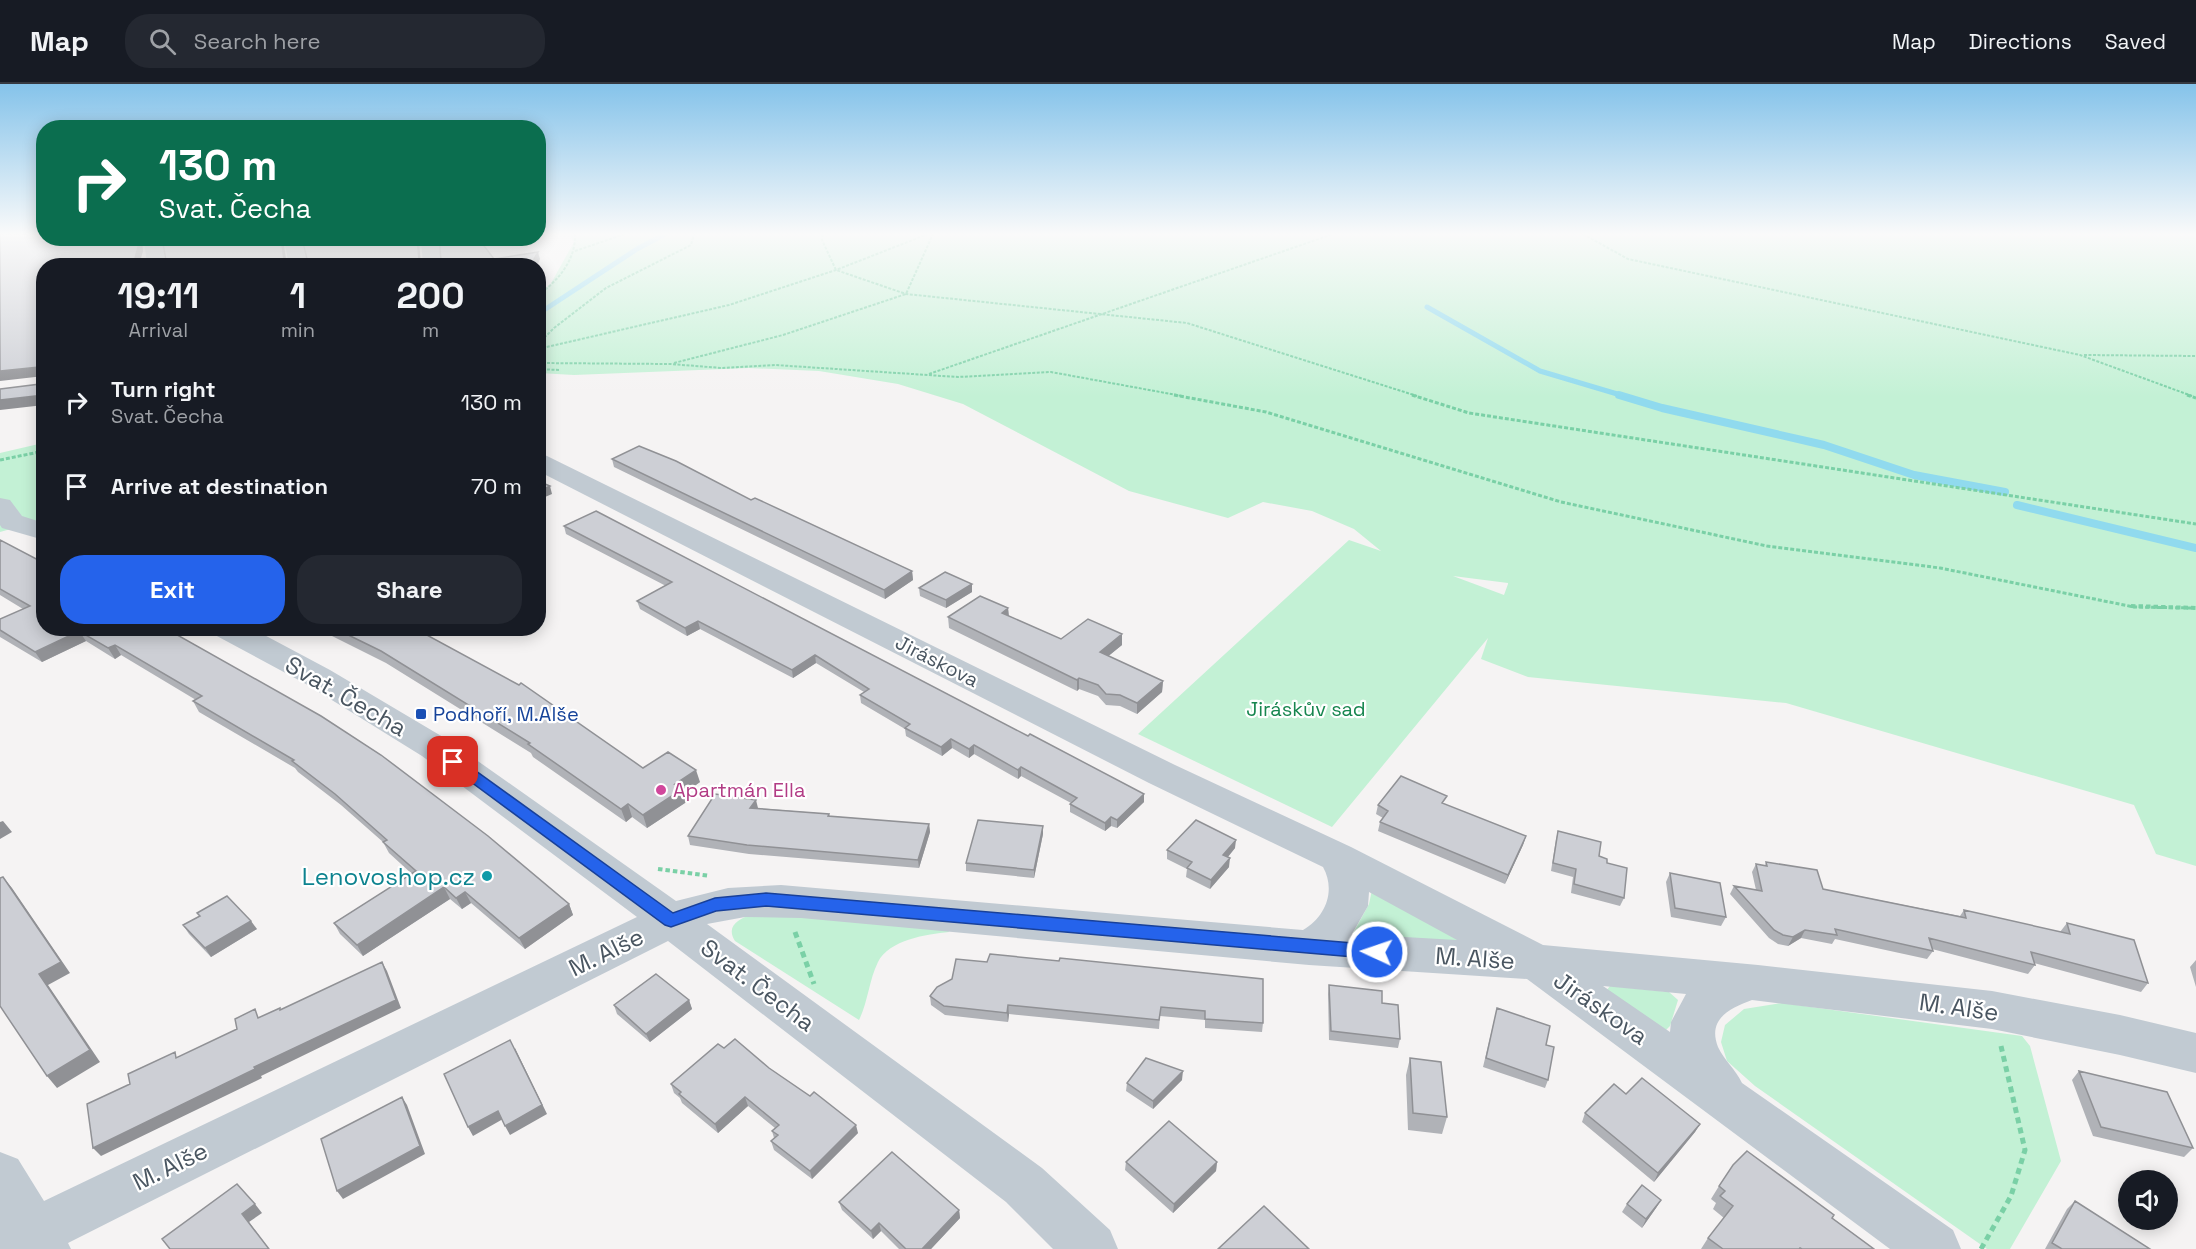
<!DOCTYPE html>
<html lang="en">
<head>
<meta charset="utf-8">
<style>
	body { margin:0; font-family:"Space Grotesk",sans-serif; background:#242831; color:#f1f3f6; height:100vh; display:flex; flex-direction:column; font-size:22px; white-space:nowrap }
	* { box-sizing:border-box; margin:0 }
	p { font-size:20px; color:#9ea1a6 }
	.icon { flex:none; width:33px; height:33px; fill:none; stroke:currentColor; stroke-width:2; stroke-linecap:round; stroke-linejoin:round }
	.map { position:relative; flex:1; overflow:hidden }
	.sheet { position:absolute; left:36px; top:174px; width:510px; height:378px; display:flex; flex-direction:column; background:#171b24; border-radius:24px; box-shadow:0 3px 15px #0003 }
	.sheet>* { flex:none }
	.guide { position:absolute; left:36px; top:36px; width:510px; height:126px; border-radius:24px; box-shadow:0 3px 15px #0003; background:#0b6e4f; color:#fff; overflow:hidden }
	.tools { position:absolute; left:2118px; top:1086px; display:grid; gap:12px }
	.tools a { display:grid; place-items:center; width:60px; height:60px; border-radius:50%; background:#171b24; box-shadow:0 3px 15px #0003; font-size:30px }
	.pin { position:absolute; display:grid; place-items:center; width:51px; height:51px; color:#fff; margin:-26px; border-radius:12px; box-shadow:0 3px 9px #0006 }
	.me { position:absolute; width:66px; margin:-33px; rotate:273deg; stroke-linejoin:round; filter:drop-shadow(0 0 4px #0008) }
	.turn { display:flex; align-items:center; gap:21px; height:126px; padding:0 24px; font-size:27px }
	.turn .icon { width:78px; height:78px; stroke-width:2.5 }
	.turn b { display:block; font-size:42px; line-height:51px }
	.eta { display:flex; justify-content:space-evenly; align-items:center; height:102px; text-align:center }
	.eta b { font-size:36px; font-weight:700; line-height:42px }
	.primary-button { display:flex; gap:12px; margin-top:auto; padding:12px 24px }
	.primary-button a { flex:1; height:69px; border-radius:24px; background:#2563eb; color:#fff; font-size:24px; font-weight:700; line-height:69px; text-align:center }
	.primary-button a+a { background:#242831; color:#f1f3f6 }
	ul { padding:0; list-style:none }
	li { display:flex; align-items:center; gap:18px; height:84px; padding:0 24px }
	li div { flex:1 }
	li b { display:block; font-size:22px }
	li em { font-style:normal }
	header { display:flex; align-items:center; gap:36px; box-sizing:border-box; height:84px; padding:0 30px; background:#171b24; border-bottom:2px solid #363941 }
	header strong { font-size:28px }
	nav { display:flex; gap:33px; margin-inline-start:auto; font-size:21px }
	.search { width:420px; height:54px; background:#242831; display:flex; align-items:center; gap:15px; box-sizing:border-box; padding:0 21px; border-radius:24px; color:#9ea1a6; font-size:22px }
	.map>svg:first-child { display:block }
</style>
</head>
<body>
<header>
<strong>Map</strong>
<div class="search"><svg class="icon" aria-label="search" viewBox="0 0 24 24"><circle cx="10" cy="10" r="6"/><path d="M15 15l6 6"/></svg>Search here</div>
<nav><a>Map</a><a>Directions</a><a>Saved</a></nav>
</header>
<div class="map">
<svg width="2196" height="1165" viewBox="0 0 2196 1165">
	<rect width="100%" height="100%" fill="#f5f3f3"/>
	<path fill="#c3f1d5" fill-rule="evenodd" d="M569 150H2196V782L2156 770 2134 721 1786 619 1528 593 1481 575 1488 554 1332 743 1138 650 1349 456 1381 467 1354 445 1312 427 1263 418 1228 434 1129 407 963 320 898 300 819 287 749 284 574 291 539 289V208L550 201 574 158ZM1453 492 1508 499V500L1504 511Z
		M43 359V436L0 448V369Z
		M1372 806 1471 858 1352 851 1369 820Z
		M752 830 946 841 949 848C927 850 889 856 878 878 869 896 868 918 859 936L735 857C725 841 740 835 752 830Z
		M1610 902 1669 908 1678 916 1670 942 1666 946 1606 907Z
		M1782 919 2022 952 2030 962 2061 1077 2010 1165H1987L1755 1002 1727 977 1721 958 1725 941 1744 925Z"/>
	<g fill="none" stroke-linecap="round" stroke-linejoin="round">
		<path stroke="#90daee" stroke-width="5" d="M1427 223 1540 287 1624 312
			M538 230 637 165 665 150"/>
		<path stroke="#90daee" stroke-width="8" d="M1619 311 1662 324 1824 361 1914 391 2005 408
			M2017 421 2196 464"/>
		<path stroke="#7ad0a6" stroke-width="2" stroke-dasharray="3 1.5" stroke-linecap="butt" d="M823 150 822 156 836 186 906 210 1187 239 1417 312
			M1583 150 1628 175 2080 271 2192 312
			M575 167 625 150
			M538 211C558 197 576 176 575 150
			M538 260 554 244 606 204 691 161 694 150
			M538 265 729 221 836 186 928 150
			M2084 271 2196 272
			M538 279 670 280 722 284 775 281 958 293 1051 288 1182 312
			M674 279 783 251 906 210 933 150
			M538 285 559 286
			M929 290 1333 150"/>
		<path stroke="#7ad0a6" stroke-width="3" stroke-dasharray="4 2" stroke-linecap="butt" d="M1174 311 1266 328 1561 418 1767 462 1940 484 2134 523 2194 524
			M1412 311 1469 329 2196 440
			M2187 311 2196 314
			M0 376 44 367"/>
		<path stroke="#7ad0a6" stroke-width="4" stroke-dasharray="4.5 3" stroke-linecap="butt" d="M2131 522 2196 524
			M658 785 710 792"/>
		<path stroke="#7ad0a6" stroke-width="5" stroke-dasharray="6 4.5" stroke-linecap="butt" d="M795 848 814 900
			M1981 1165 2011 1112 2025 1066 2001 962"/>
		<path fill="#c1cad2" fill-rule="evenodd" d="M144 154H162L166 182H147Z
			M284 154H302L308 182H289Z
			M421 154H439L442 182H423Z
			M538 369 547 372 1175 681 1351 763 1543 861 1758 881 1992 907 2120 931 2196 949V989L2120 971 1992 945 1752 916C1730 924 1707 935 1718 963 1724 976 1736 986 1742 999L1953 1146 1961 1165H1890L1527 895 1309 881 801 834 745 833 707 840 1042 1084 1110 1146 1118 1165H1053L1006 1118 668 857 68 1159 71 1165H0V1068L18 1075 44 1117 637 833 422 672 306 600 215 551 211 544H251L330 586 448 656 676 817 728 804 781 801 1303 846C1326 833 1336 806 1323 783L1149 699 538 387ZM1369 808 1457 856 1352 850 1368 822ZM1603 902 1686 910 1671 938 1670 948Z
			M0 414 10 416 22 432 44 439V456L2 444 0 441Z"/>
	</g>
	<path fill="#b0b2b7" d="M612 375 751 416 912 487 913 496 885 515 614 383Z
		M564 442 1144 718 1117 744 1111 742 1105 747 1070 728V720L1071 719 1021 692 1018 695 974 670 969 674 952 664 942 672 906 652 905 645 861 619 860 611 864 608 816 579 793 594 700 545 687 552 640 525 637 517 666 502 566 450Z
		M0 456 165 544 569 820 573 831 525 865 471 819 462 825 450 815 363 872 340 850 334 839 412 790 389 769 383 758 341 721 298 688 295 684 199 628 193 617 196 616 121 571 115 575 86 557 42 578 0 553V535L23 525 0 511Z
		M919 504 972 508 946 524 920 512Z
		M1008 524 1009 532 1061 555 1122 561 1108 572 1163 597 1162 608 1137 630 1120 622 1106 621 1098 612 1079 605 1077 607 949 544 948 533Z
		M316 544H414L643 684 700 698 689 706 691 715 647 744 632 733 626 738 533 673 531 669 386 579Z
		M1378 721H1445L1526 752 1523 761 1505 800 1378 747 1380 738 1383 734 1376 730Z
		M758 724 829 730 830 732 929 740 930 748 919 784 749 770 690 761 688 752Z
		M1558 747 1599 772 1607 779 1624 814 1620 822 1571 809 1573 793 1551 787 1556 755Z
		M1043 750 1034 794 966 787V779Z
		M1235 764 1228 773 1229 783 1210 805 1186 793 1187 785 1167 775V766Z
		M1766 778 1823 805 1960 832 1964 826 2060 848 2067 839 2148 899 2141 908 2034 879 2035 881 2028 890 1932 865 1933 867 1927 875 1835 855 1832 860 1801 854 1788 862 1778 860 1769 854 1730 810 1734 802 1756 806 1752 788 1756 780 1765 782Z
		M1670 789 1726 833 1721 842 1671 833 1666 798Z
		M197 829 257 845 211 873 189 850 183 841 199 832Z
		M956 875 1263 939 1262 948 1205 944V936L1160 932 1159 945 1009 930 1008 938 945 931 931 921 930 912 952 895Z
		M2196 876V903L2190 883Z
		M1329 901 1382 919 1400 955 1398 964 1329 956 1328 910Z
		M689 916 692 925 650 958 617 930 614 921Z
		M1497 924 1546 961 1548 996 1545 1004 1483 983Z
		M724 964 769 984 858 1049 812 1095 774 1066 771 1057 774 1054 772 1047 775 1044 748 1022 718 1049 682 1019 680 1014 674 1009 671 1000Z
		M1410 974 1447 1033 1442 1050 1408 1046 1406 991Z
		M2079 987 2193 1064 2184 1073 2093 1052 2072 996Z
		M1182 996 1153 1025 1126 1007 1127 999Z
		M1626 1010 1700 1040 1695 1048 1654 1098 1582 1038 1585 1029Z
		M1126 1078H1217L1216 1087 1173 1129 1125 1086Z
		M1719 1102 1832 1134 1874 1165H1701L1708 1154 1724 1134 1713 1125 1716 1119 1711 1115Z
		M1661 1116 1656 1124 1642 1144 1622 1128 1627 1120Z
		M2075 1117 2150 1165H2045L2067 1125Z
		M839 1118 959 1126 960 1134 931 1165H899L881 1147 873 1155 842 1126Z"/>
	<path fill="#909195" d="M139 154H142L143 167 139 182H133Z
		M281 154H283L287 182 284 176Z
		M417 154H419L421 182 419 176Z
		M538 168 540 175 537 182H530Z
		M39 283 44 292 0 297V287Z
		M44 311V321L0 326V316Z
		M550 402 552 410 538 416V408Z
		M912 487 913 496 885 515 884 506Z
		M972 500V508L946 524V516Z
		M1008 524 1009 535 1002 529Z
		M698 537 700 545 687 552 685 544Z
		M79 547 86 557 42 578 35 568Z
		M1122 550V561L1100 579V568Z
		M115 561 121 571 115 575 108 564Z
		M815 571 816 579 793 594 792 586Z
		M1079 594V605L1077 607V596Z
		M1163 597 1162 608 1137 630V619Z
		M951 655 952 664 942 672 941 663Z
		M974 661V670L969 674V665Z
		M1021 683V692L1018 695V686Z
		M696 686 700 698 689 706 691 715 647 744 643 731 675 700Z
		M1144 710V718L1117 744V736Z
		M756 716 758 724 752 733 750 724Z
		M628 720 632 733 626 738 621 725Z
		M1111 733V742L1105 747V739Z
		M3 737 12 748 0 755V738Z
		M929 740 930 748 919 784 918 776Z
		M1043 742V750L1034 794V786Z
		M1526 752 1523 761 1505 800 1508 791Z
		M1236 756 1235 764 1222 780 1223 771Z
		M1230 774 1229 783 1210 805 1211 796Z
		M3 793 12 804 70 889 48 901 100 978 57 1004 47 992 39 890Z
		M444 803 450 815 363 872 357 861Z
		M465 808 471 819 462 825 456 814Z
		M569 820 573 831 525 865 519 854Z
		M251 837 257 845 211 873 205 864Z
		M1805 846 1801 854 1788 862 1793 853Z
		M382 878 387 887 401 924 261 992 262 994 101 1072 93 1064 254 983Z
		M689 916 692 925 650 958 646 950Z
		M1008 921 1009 930 1008 938 1007 929Z
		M515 964 547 1030 510 1051 505 1042Z
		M1183 987 1182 996 1153 1025V1017Z
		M402 1013 407 1021 425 1070 343 1115 337 1107Z
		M745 1013 748 1022 718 1049 715 1040Z
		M498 1027 503 1035 473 1052 468 1043Z
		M1700 1040 1695 1048 1654 1098 1658 1089Z
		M856 1041 858 1049 812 1095 810 1087Z
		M1217 1078 1216 1087 1173 1129 1174 1120Z
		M1661 1116 1656 1124 1642 1144 1646 1135Z
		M255 1120 262 1129 249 1138 269 1165 242 1130Z
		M959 1126 960 1134 931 1165H922Z
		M879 1139 881 1147 873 1155 871 1147Z"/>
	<path fill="#cdcfd5" stroke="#909195" stroke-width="1.5" d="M0 150H44V154H139V159L133 182H44V311L0 316V305L40 300 41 285 39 283 0 287Z
		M162 154H281L284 176 307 175 302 154H417L419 176H441L439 154H478L494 175 538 168 530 182H167Z
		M639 362 676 377 751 416 755 414 912 487 884 506 612 375Z
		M538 397 550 402 538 408Z
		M596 427 1028 652 1030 650 1144 710 1117 736 1111 733 1105 739 1070 720 1077 714 1021 683 1018 686 974 661 969 665 951 655 941 663 905 644 910 640 860 611 869 605 815 571 792 586 698 537 685 544 637 517 672 498 564 442Z
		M0 456 44 479V544H165L321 632 381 671 488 752 569 820 519 854 465 808 456 814 444 803 357 861 334 839 416 787 383 758 387 756 335 710 292 677 294 676 193 617 202 612 115 561 108 564 79 547 35 568 0 546V535L30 522 0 505Z
		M945 488 972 500 946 516 919 504Z
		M980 512 1008 524 1002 529 1061 555 1088 535 1122 550 1100 568 1163 597 1137 619 1120 611 1106 610 1098 601 1079 594 1077 596 948 533Z
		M334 544H414L519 601 521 599 643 684 668 668 696 686 675 700 687 702 643 731 628 720 621 725 528 660 530 659 381 567Z
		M1401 692 1447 712 1442 719 1526 752 1508 791 1380 738 1388 727 1378 721Z
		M715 710 756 716 750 724 829 730 828 732 929 740 918 776 747 761 688 752Z
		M978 736 1043 742 1034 786 966 779Z
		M1196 736 1236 756 1223 771 1230 774 1211 796 1187 784 1192 778 1167 766Z
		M1558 747 1601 758 1599 772 1607 775V779L1627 784 1624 814 1574 800 1576 785 1553 779Z
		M1766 778 1817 786 1823 805 1966 834 1964 826 2070 850 2067 839 2134 856 2148 899 2031 868 2035 881 1929 854 1933 867 1835 845 1837 851 1805 846 1793 853 1783 851 1774 846 1734 802 1762 807 1756 780 1767 782Z
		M1670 789 1720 799 1726 833 1675 824Z
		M3 793 61 878 39 890 90 966 47 992 0 922V794Z
		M227 812 251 837 205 864 183 841 200 832 197 829Z
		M990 870 1059 877 1060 874 1263 895V939L1205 935V927L1161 923 1159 936 1008 921 1007 929 944 922 930 912 937 903 952 895 956 875 987 878Z
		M382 878 396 916 254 983 255 985 93 1064 87 1020 130 1000 128 990 175 968 176 974 237 945 235 935 255 925 258 934 280 924V926Z
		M656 890 689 916 646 950 614 921Z
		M1329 901 1382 907V919L1398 921 1400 955 1331 947Z
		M1497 924 1550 942 1546 961 1554 963 1548 996 1486 974Z
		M735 955 769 984 810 1012 814 1008 856 1041 810 1087 771 1057 778 1051 772 1047 779 1041 745 1013 715 1040 679 1010 681 1008 671 1000 718 960 724 964Z
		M510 956 542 1021 505 1042 498 1027 468 1043 444 990Z
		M1146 974 1183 987 1153 1017 1127 999Z
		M1410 974 1441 978 1447 1033 1413 1029Z
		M2079 987 2167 1008 2193 1064 2101 1043Z
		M1642 994 1700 1040 1658 1089 1585 1029 1614 1000 1626 1010Z
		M402 1013 420 1062 337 1107 321 1055Z
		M1169 1037 1217 1078 1174 1120 1126 1078Z
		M1747 1067 1834 1131 1832 1134 1874 1165H1802L1800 1164 1799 1165H1723L1708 1154 1733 1122 1720 1112 1725 1107 1719 1102 1733 1081Z
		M892 1068 959 1126 922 1165H906L879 1139 871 1147 839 1118Z
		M237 1100 255 1120 242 1130 269 1165H170L162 1155Z
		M1642 1101 1661 1116 1646 1135 1627 1120Z
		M2075 1117 2150 1165H2062L2052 1159Z
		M1264 1122 1309 1165H1218Z"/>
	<linearGradient id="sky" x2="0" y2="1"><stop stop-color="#85c3ea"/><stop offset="0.48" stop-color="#fafafa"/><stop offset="1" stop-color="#fafafa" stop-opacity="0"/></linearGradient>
	<rect width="2196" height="313" fill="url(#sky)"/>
	<path fill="#2563eb" stroke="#184099" stroke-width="1.5" d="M453 672 458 674 673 829 715 814 766 809 1377 861 1383 863 1386 868 1383 873 1377 875 766 822 716 827 671 843 665 841 448 681 445 678 448 674Z"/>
	<rect fill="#1a4fb4" stroke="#fff" stroke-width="2" x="415" y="624" width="12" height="12" rx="3"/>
	<circle fill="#d1479c" stroke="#fff" stroke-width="2" cx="661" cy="706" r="6"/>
	<circle fill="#0f9aa8" stroke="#fff" stroke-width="2" cx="487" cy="792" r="6"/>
	<g text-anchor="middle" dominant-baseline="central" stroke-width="4.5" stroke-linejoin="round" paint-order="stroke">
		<g font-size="20" fill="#4a5661" stroke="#fff">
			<text transform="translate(937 577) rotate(27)">Jiráskova</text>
		</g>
		<g font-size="20" fill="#17864f" stroke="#fff">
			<text x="1306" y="625">Jiráskův sad</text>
		</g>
		<g font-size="20" fill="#164399" stroke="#fff" text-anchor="start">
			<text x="433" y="630">Podhoří, M.Alše</text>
		</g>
		<g font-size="20" fill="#b23c85" stroke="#fff" text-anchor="start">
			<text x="673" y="706">Apartmán Ella</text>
		</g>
		<g font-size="24" fill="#4a5661" stroke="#fff">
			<text transform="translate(346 612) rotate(30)">Svat. Čecha</text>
			<text transform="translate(606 868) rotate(-26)">M. Alše</text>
			<text transform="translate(1475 874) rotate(4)">M. Alše</text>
			<text transform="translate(758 901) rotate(37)">Svat. Čecha</text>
			<text transform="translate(1959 923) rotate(8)">M. Alše</text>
			<text transform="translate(1601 924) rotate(35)">Jiráskova</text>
			<text transform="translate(170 1082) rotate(-26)">M. Alše</text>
		</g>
		<g font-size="24" fill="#0d838f" stroke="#fff" text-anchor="end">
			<text x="475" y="792">Lenovoshop.cz</text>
		</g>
	</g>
</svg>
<div class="tools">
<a><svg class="icon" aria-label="sound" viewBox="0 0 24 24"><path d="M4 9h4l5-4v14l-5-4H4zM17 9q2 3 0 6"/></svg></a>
</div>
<div class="pin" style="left:453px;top:678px;background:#d93025"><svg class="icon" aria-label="arrive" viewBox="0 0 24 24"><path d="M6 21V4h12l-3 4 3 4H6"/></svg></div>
<svg class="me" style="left:1377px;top:868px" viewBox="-20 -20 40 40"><circle r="17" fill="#2563eb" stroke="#fff" stroke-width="3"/><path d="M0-11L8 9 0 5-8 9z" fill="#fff"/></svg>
<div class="guide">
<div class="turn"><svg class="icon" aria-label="right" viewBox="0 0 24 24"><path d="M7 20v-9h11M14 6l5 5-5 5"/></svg><div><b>130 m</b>Svat. Čecha</div></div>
</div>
<section class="sheet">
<div class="eta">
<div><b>19:11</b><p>Arrival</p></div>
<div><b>1</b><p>min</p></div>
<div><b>200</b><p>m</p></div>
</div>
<ul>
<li><svg class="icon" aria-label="right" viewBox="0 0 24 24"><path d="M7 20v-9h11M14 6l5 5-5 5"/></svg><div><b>Turn right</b><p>Svat. Čecha</p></div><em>130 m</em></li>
<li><svg class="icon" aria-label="arrive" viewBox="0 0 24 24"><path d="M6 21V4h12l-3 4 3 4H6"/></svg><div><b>Arrive at destination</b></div><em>70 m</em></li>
</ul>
<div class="primary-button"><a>Exit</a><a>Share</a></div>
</section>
</div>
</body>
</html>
